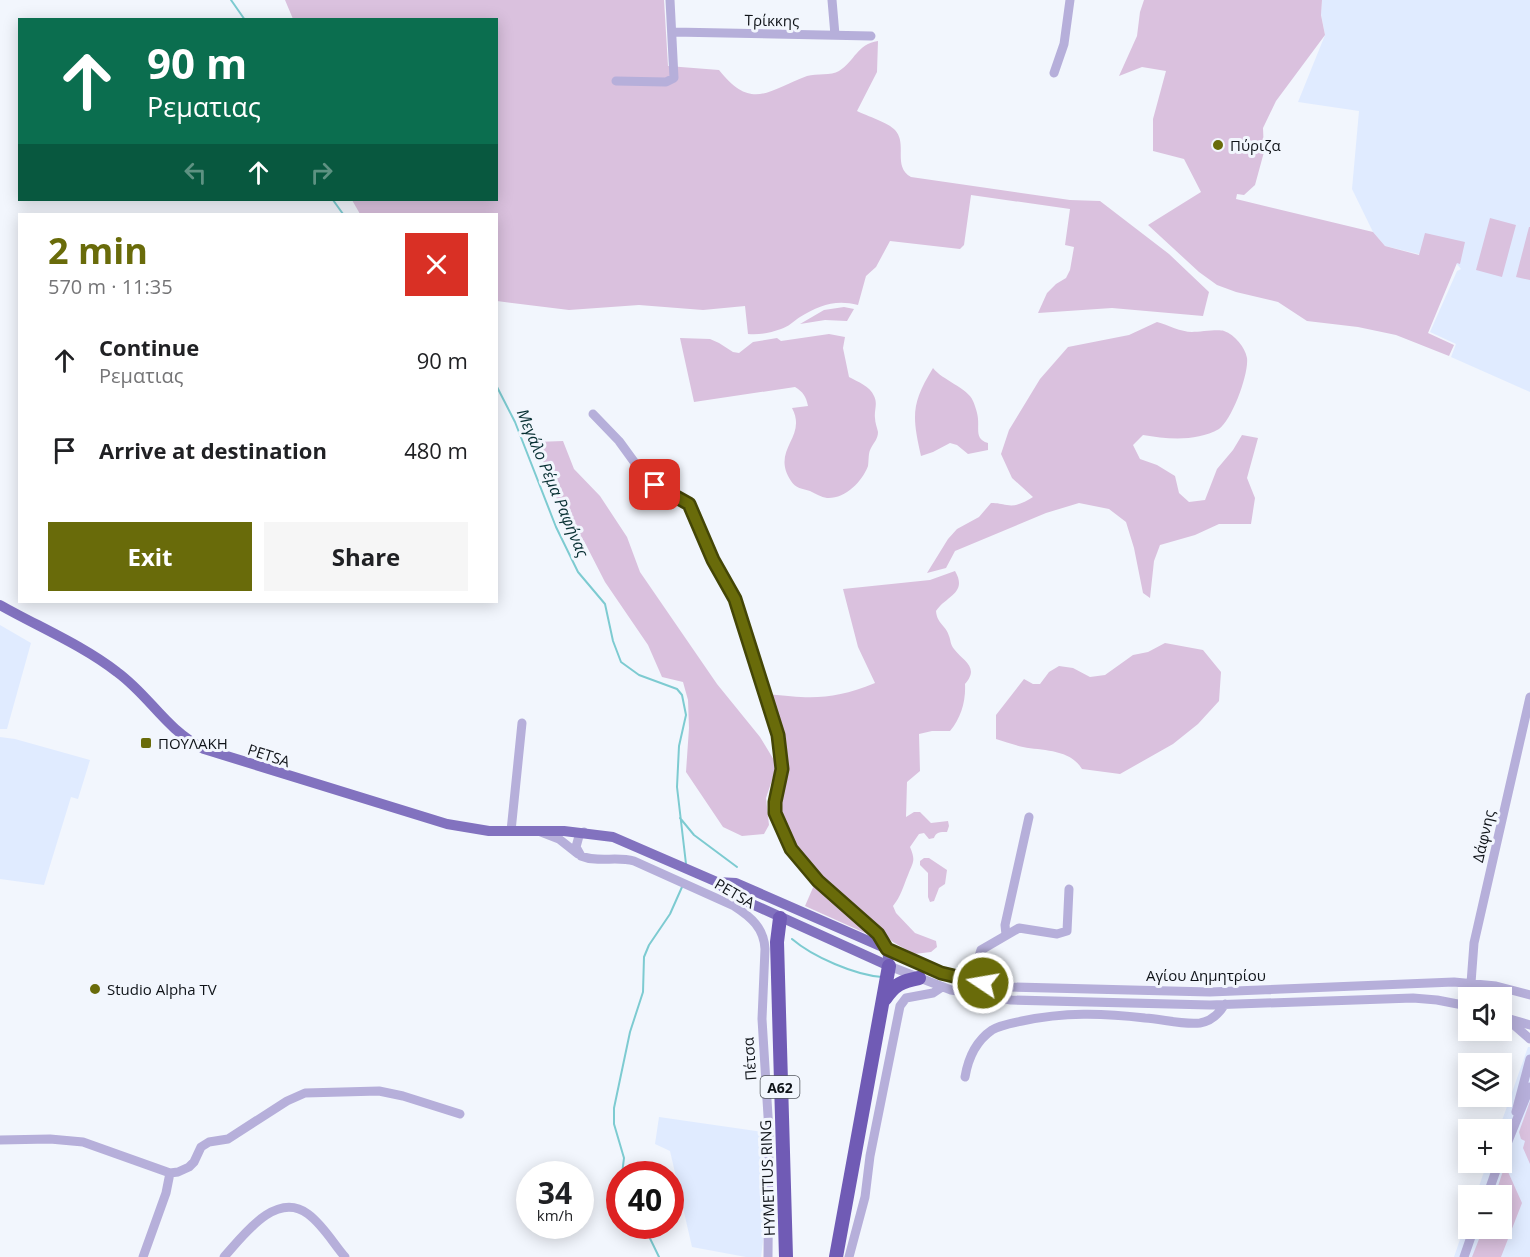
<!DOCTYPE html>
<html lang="en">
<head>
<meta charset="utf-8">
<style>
	body { margin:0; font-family:"Open Sans",sans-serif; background:#f6f6f6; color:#202124; height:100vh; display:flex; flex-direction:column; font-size:22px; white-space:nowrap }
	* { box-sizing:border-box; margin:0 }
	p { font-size:20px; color:#757577 }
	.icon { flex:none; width:33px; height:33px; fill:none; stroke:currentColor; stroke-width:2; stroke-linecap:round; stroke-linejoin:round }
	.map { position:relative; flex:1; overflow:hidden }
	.sheet { position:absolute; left:18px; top:213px; width:480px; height:390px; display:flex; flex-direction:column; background:#fff; border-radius:0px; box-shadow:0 3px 15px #0003 }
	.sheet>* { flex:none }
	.banner { position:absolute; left:18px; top:18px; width:480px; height:183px; border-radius:0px; box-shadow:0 3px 15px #0003; background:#0b6e4f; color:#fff; overflow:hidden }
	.buttons { position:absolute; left:1458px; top:987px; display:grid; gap:12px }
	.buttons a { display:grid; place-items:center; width:54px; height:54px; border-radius:0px; background:#fff; box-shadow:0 3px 15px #0003; font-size:30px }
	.speed { position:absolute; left:516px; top:1161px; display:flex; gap:12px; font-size:30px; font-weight:700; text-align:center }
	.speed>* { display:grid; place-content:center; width:78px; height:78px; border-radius:50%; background:#fff; box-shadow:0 3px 15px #0003; line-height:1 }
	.speed small { font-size:15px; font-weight:400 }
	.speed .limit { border:9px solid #d22; background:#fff; color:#111 }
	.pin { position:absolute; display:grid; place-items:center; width:51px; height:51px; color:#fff; margin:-26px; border-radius:12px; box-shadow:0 3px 9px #0006 }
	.me { position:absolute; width:66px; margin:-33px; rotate:282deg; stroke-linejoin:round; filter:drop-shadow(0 0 4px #0008) }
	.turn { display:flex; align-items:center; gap:21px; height:126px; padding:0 30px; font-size:27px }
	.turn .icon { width:78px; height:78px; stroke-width:2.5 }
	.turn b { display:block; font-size:42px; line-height:51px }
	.lanes { display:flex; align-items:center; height:57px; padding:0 30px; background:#0003; justify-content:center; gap:30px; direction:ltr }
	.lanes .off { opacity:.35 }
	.round { display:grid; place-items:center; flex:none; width:63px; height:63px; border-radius:0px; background:#f6f6f6 }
	.headline { display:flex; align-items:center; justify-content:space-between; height:102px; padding:0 30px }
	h1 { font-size:36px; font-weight:700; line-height:45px; color:#696b0a }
	.cta { display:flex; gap:12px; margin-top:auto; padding:12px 30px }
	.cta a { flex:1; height:69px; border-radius:0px; background:#696b0a; color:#fff; font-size:24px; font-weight:700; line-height:69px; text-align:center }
	.cta a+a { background:#f6f6f6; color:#202124 }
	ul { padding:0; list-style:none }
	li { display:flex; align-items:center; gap:18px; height:90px; padding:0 30px }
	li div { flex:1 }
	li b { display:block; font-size:22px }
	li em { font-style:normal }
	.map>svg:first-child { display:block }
</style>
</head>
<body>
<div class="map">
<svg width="1530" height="1257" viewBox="0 0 1530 1257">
	<rect width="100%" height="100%" fill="#f2f6fd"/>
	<path fill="#e0ebff" d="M1322 0H1530V392L1451 357 1456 344 1430 332 1457 271 1461 269 1456 263 1385 246 1373 232 1352 189 1359 111 1298 102 1325 35 1321 14Z
		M0 625 31 643 7 729H0Z
		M0 737 15 739 90 760 78 799 71 797 44 885 0 879Z
		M1528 1047H1530V1257H1454L1468 1216V1228H1502V1196L1476 1195 1487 1163 1502 1162V1130L1499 1129Z
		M659 1117 763 1132 764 1234 761 1257H746L692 1247 670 1151 655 1144Z"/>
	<path fill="#dac1de" d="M285 0H664L668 66 719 70C752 111 767 91 807 76 817 73 831 76 839 71 855 61 857 44 878 41L877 72 857 111C867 116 889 123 895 130 908 144 892 166 911 177L1070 200 1100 201 1169 254 1209 292 1203 316 1112 308 1038 313 1047 293 1056 284 1066 278 1070 270 1074 247 1065 245 1070 209 971 195 964 245 960 249 890 241 876 267 866 276 858 305C836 299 819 305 800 317 794 321 788 327 781 329 770 333 759 335 748 334L745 306 703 310 639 305 569 310 497 301 496 214H360L352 200H496V20L293 19Z
		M1144 0H1322L1321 15 1325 35 1276 101 1263 128 1264 152 1255 185 1244 195 1237 194 1236 199 1373 232 1385 246 1419 255 1425 233 1465 242 1460 264 1457 263 1428 333 1454 345 1449 356 1396 335 1358 327 1307 321 1278 302 1236 292 1217 285 1199 272 1148 225 1201 192 1184 159 1153 151V119L1166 71 1142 67 1119 76 1137 36 1140 12Z
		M1490 218 1516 225 1502 277 1476 270Z
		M1529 227H1530V280L1516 277Z
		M844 307 854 309 847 321 825 320 800 324 824 310Z
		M1157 322C1168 325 1181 332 1192 332 1200 332 1218 329 1224 331 1235 335 1245 347 1247 358 1249 374 1232 420 1219 429 1196 442 1167 439 1143 435L1133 445 1140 459 1157 465 1175 476 1179 493 1189 502 1205 500 1217 469 1233 450 1242 435 1258 438 1247 478 1255 498 1251 524H1219L1195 535 1160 545 1154 561 1150 598 1143 593 1134 548 1126 522 1109 509 1079 503 1046 513 955 551 946 568 927 573 948 539 957 529 979 517 991 503C998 503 1001 504 1007 505 1016 507 1025 502 1033 497L1012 478 1001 454 1009 430 1040 379 1068 347 1129 335Z
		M829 334 845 337 843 348 849 377C858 382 870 386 874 396 878 404 874 410 875 418 875 423 877 427 878 432 878 439 874 442 871 448 868 453 869 460 868 466 862 482 845 499 827 498 821 497 816 494 810 491 803 489 795 488 791 481 770 449 808 438 792 408L808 406C806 396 803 392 795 387L694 402 680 338 710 339 719 343 733 352 739 353 753 342 777 338 781 341Z
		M933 368C942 380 968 388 973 401 975 405 978 415 978 419 979 430 975 439 988 443V450L968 454 957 445 950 443 933 452 921 456C912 416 911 404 933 368Z
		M563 441 574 469 600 496 627 537 640 572 717 684 760 737 777 765 766 798 769 825 764 834 742 836 723 827 686 772 689 728 688 700 683 682 662 677 648 645 605 582 584 541 562 513 536 442Z
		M955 571C968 593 946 596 936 611 937 624 946 625 949 636 951 641 950 644 954 649 963 661 980 667 965 684 966 701 961 718 950 731H932L919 734 920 771 907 782 906 817 914 812H920L931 823 948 821 949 826 947 832C940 832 936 832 934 838L929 839 924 833 919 834 910 847C916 861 913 862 908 875 903 887 901 896 893 906L896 913 915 933 936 941 937 947 931 952 914 954 893 942 847 902 813 869 801 856 782 822 779 810 785 775 768 694C812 699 833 700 875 683L858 647 843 589 930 580Z
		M1165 643 1203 650 1221 672 1219 701 1198 724 1173 744 1120 774 1082 769C1070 749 1044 751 1023 747 1014 745 1005 742 996 739V715L1024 679 1033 684H1040L1049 672 1059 666 1073 668 1090 677 1105 675 1133 655 1148 652Z
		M924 858H929L947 870 945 884 939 888 934 901 930 902 928 897V873L920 865V861Z
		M815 883 876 938 805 906Z
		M1530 1101V1164L1523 1148 1525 1141 1521 1139 1519 1132Z
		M1505 1165 1522 1203 1501 1257H1472L1481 1234 1486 1229 1502 1228V1196L1495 1195Z"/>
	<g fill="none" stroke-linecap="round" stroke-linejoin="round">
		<path stroke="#7dcbd1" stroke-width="2" d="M231 0 245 20
			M333 200 343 214
			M496 385 515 422 556 527 578 572 605 604 613 641 621 662 639 675 677 689 682 695 686 715 679 746 677 787 686 864
			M680 818 694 835 737 867
			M792 939C813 957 855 975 882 977
			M958 967 974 965
			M622 1174 624 1158 614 1124V1108L630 1032 643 992 644 957 649 945 670 914 682 887
			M620 1183V1204
			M644 1226 659 1257"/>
		<path stroke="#b6afda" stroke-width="9" d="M832 0 835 35
			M673 32 871 36
			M1054 73 1064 44 1070 0
			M616 81 666 82 674 78 670 0
			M593 414 619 441 643 474 655 485 689 504 713 560 735 599 775 724 782 769 775 808 777 819 783 833 807 870 878 935 887 949 955 977 1011 987 1210 992 1454 982 1496 986 1530 995
			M511 831 522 723
			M541 832 559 839 578 854
			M584 832 579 836 576 847 581 856C598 863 616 856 634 861L734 906C751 917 764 928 765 949L762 1019 769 1132 768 1257
			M1006 935 1005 925 1029 817
			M889 966 951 990 1011 1000 1210 1005 1413 998 1437 1000 1468 1006
			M983 983 979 956 981 950 1019 928 1057 934 1067 931 1069 889
			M1471 983 1474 943 1530 697
			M1506 1018 1530 1039
			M1510 1019 1530 1025
			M965 1077C968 1059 976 1041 992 1030 1000 1025 1012 1023 1022 1021 1064 1012 1103 1013 1145 1018 1162 1019 1183 1025 1200 1023 1212 1021 1219 1014 1225 1004
			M1516 1112 1530 1059
			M0 1140 50 1139 83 1142 170 1173 178 1172 189 1167 194 1162 201 1147 209 1142 228 1139 287 1101 305 1093 379 1091 403 1096 460 1114
			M1502 1156 1530 1087
			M1487 1196 1499 1162
			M143 1257 166 1193 170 1173
			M224 1257C243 1236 276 1190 308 1214 323 1225 333 1243 345 1257
			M849 1257 865 1197 870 1156 900 1006 906 998 933 993 942 987
			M1464 1257 1474 1228"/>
		<path stroke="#8272bf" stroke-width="10" d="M0 605C39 627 82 645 117 672 151 697 164 728 204 749L447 824 489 831H564L613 837 717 882 732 895 889 966 887 949 736 883 717 882"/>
		<path stroke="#705bb5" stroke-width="14" d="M780 918 777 942 786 1257
			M885 999C894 985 902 981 919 978
			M836 1257 889 966"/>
	</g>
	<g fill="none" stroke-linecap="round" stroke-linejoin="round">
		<defs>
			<path id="route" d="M655 485 689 504 713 560 735 599 778 735 782 769 775 802V813L791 849 818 881 878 934 887 949 941 973 983 983"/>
		</defs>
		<use href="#route" stroke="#444606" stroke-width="15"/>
		<use href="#route" stroke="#696b0a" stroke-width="10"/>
	</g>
	<g fill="#696b0a" stroke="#f2f6fd" stroke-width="2">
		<circle cx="1218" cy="145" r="6"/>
		<rect x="140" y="737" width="12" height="12" rx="3"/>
		<circle cx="95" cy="989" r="6"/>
	</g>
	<g text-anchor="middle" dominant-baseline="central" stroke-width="6" stroke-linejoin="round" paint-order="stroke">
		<rect fill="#f2f6fd" stroke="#53575d" stroke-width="1.5" x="760.5" y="1076" width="39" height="22" rx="4.5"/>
		<g font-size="14" font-weight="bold" fill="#0f1318">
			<text x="780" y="1087">Α62</text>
		</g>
		<g font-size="15" fill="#0f1318" stroke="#f2f6fd">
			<text transform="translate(772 20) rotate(1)">Τρίκκης</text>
			<text transform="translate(269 755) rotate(18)">PETSA</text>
			<text transform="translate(1483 836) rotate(-77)">Δάφνης</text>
			<text transform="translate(735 893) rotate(30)">PETSA</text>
			<text x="1206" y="975">Αγίου Δημητρίου</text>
			<text transform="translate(749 1059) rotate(-94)">Πέτσα</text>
			<text transform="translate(767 1178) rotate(-92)">HYMETTUS RING</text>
		</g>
		<g font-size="15" fill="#0f1318" stroke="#f2f6fd" text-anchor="start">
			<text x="1230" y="145">Πύριζα</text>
			<text x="158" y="743">ΠΟΥΛΑΚΗ</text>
			<text x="107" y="989">Studio Alpha TV</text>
		</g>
		<g font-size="16" font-style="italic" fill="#083033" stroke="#f2f6fd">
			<text transform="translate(553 483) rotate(67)">Μεγάλο Ρέμα Ραφήνας</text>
		</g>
	</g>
</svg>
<div class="buttons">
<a><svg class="icon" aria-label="sound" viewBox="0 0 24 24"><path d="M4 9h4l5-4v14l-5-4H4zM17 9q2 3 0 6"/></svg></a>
<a><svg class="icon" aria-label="layers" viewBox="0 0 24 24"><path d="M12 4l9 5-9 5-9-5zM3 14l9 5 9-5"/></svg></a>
<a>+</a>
<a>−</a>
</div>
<div class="speed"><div>34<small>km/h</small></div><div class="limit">40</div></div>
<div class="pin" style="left:655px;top:485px;background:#d93025"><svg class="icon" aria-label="arrive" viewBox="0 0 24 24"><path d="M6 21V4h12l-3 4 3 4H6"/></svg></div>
<svg class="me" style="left:983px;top:983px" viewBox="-20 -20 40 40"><circle r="17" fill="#696b0a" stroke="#fff" stroke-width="3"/><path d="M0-11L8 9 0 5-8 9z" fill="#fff"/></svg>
<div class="banner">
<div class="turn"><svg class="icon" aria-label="ahead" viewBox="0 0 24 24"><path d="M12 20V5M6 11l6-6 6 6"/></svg><div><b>90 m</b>Ρεματιας</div></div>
<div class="lanes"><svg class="icon off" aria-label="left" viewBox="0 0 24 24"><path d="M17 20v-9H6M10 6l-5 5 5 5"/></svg><svg class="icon" aria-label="ahead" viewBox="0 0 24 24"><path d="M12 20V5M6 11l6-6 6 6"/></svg><svg class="icon off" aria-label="right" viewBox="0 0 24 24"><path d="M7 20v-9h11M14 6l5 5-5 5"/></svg></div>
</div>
<section class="sheet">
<div class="headline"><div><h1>2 min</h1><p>570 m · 11:35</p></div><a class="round" style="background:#d93025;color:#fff"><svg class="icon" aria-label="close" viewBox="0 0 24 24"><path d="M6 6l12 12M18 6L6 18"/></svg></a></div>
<ul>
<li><svg class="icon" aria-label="ahead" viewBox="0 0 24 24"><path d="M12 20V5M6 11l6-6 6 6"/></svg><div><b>Continue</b><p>Ρεματιας</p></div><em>90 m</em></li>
<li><svg class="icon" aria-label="arrive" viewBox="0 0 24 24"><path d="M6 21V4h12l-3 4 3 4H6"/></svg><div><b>Arrive at destination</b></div><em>480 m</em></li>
</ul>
<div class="cta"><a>Exit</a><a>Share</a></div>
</section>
</div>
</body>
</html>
